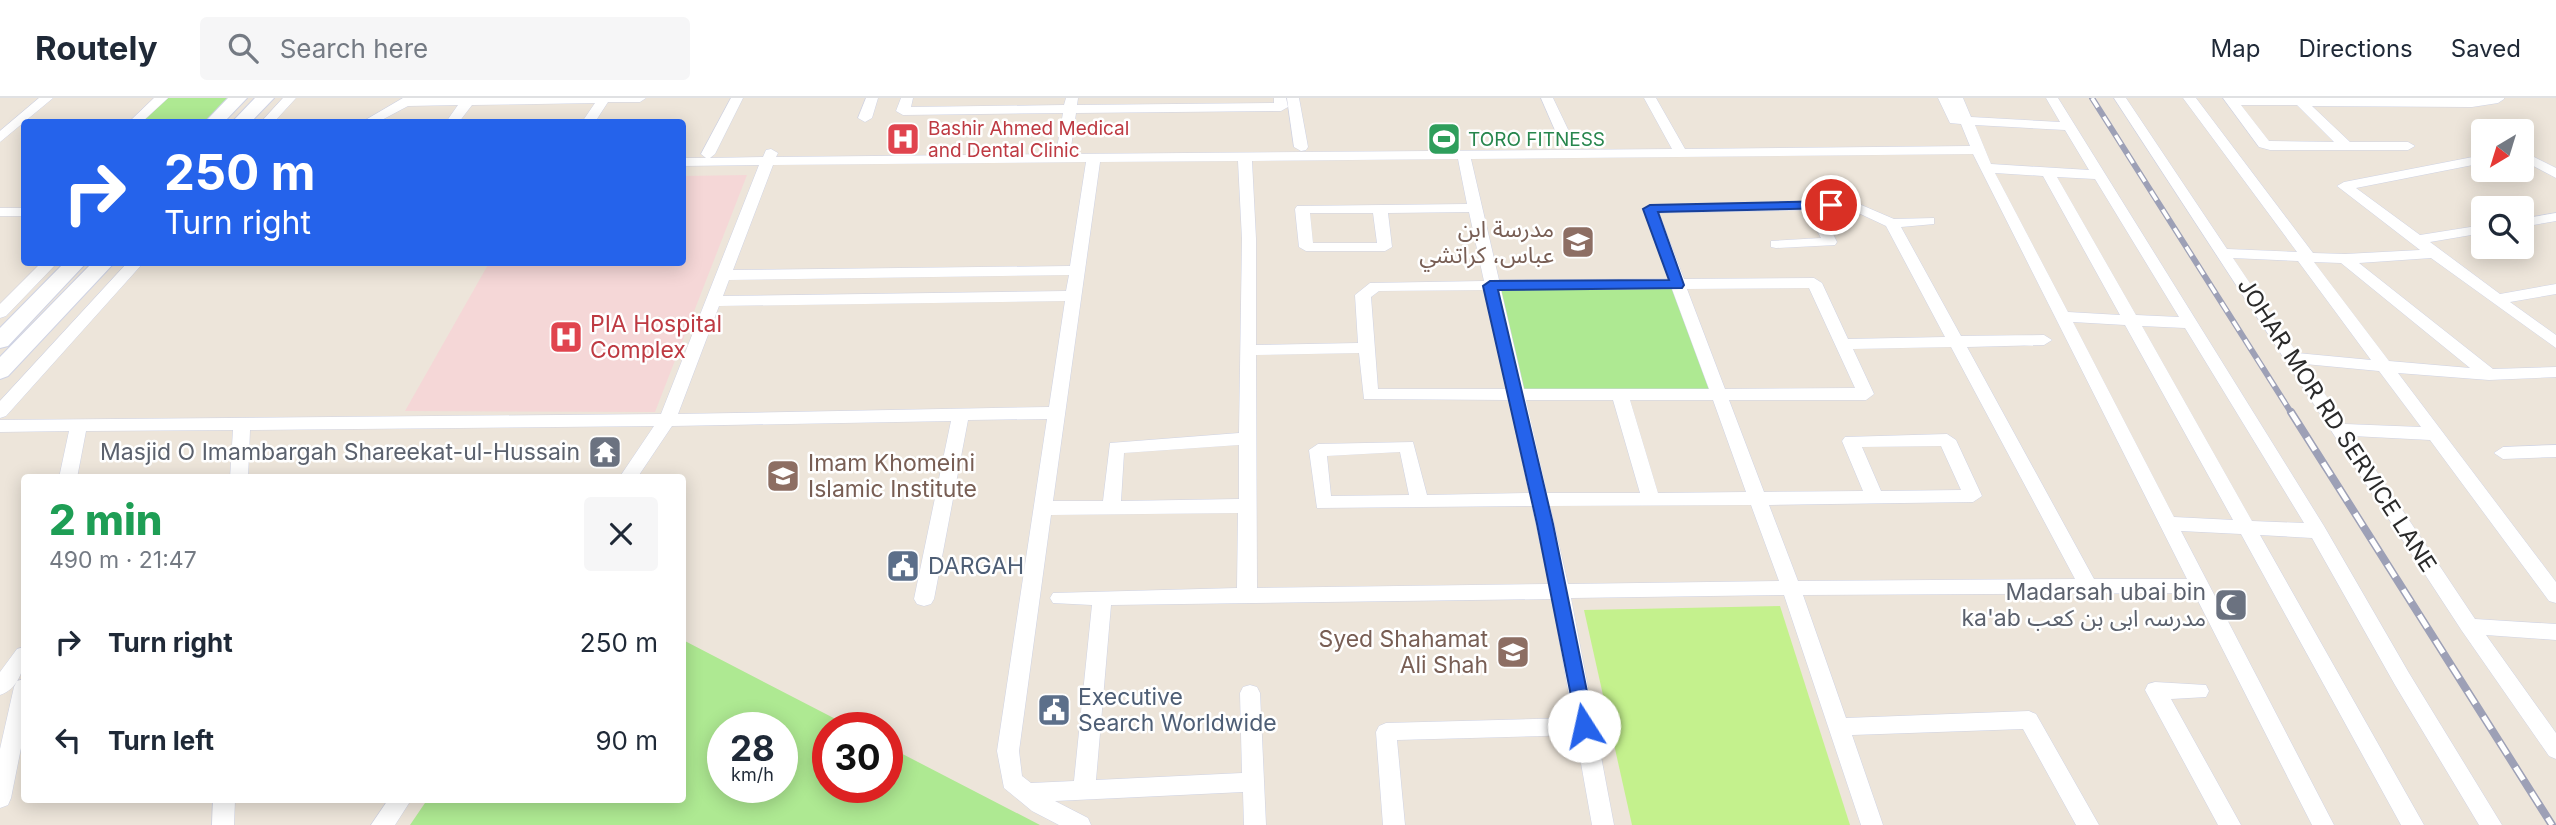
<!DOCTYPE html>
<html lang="en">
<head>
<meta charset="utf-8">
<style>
	body { margin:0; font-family:Inter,"Noto Sans Arabic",sans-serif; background:#f6f6f7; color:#1f2937; height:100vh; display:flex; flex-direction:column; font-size:26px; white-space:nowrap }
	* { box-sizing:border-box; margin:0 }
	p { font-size:23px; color:#747a83 }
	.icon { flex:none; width:38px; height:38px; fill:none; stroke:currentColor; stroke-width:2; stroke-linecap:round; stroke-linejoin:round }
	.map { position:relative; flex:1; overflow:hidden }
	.panel { position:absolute; left:21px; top:376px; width:665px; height:329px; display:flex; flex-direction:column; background:#fff; border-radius:7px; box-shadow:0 4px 18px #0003 }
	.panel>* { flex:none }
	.banner { position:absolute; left:21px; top:21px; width:665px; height:147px; border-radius:7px; box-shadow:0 4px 18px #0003; background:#2563eb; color:#fff; overflow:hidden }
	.needle { width:46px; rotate:218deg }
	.controls { position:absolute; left:2471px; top:21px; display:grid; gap:14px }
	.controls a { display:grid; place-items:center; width:63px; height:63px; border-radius:7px; background:#fff; box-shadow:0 4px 18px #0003; font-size:35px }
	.speed { position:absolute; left:707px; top:614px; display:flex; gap:14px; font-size:35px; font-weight:700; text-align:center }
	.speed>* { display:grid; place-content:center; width:91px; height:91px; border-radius:50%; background:#fff; box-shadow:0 4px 18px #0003; line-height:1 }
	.speed small { font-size:18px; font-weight:400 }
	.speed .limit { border:10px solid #d22; background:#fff; color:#111 }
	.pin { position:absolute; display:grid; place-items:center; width:60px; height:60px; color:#fff; margin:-30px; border:4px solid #fff; border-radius:50%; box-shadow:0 2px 7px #0007 }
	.me { position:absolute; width:77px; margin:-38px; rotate:350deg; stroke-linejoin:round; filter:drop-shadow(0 0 5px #0008) }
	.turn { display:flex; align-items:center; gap:24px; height:147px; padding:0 28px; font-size:32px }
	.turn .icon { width:91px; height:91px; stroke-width:2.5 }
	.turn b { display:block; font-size:49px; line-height:60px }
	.round { display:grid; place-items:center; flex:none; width:74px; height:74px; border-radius:7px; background:#f6f6f7 }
	.overview { display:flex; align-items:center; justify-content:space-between; height:119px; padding:0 28px }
	h1 { font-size:42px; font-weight:800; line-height:52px; color:#1e9e55 }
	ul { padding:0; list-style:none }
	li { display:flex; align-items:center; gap:21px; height:98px; padding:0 28px }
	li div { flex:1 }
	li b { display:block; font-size:26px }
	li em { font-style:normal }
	header { display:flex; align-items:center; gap:42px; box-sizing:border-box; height:98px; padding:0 35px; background:#fff; border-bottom:2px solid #e0e1e3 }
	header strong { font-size:33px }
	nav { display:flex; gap:38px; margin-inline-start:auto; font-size:24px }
	.search { width:490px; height:63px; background:#f6f6f7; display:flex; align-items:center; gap:18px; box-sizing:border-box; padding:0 24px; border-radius:7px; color:#747a83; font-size:26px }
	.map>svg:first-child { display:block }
</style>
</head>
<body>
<header>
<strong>Routely</strong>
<div class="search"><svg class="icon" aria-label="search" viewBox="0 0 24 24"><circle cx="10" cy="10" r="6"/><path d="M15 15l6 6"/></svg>Search here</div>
<nav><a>Map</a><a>Directions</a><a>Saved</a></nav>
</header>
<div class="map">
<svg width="2556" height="727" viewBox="0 0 2556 727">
	<rect width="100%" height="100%" fill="#ede5da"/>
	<path fill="#f5d7d7" d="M747 77 655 314 405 313 489 165 682 164 683 78Z"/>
	<path fill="#aee992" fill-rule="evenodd" d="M167 0H228L204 24H141Z
		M1678 186 1717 296 1517 297 1490 188Z
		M683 542 853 630H828V690H887V648L1040 727H410L427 702H682ZM723 630H782V690H723Z"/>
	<path fill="#c4f18d" d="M1780 508 1850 727H1632L1584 512Z"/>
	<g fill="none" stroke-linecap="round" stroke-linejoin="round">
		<defs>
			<path id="street" d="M39 0H53L0 44V33Z
				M154 0H168L142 24H129Z
				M283 0H296L274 24H261Z
				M403 0H646L640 4H608L595 24H582L595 5 472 7 459 24H446L458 7 408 8 378 24H362Z
				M731 0H743L715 56 710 60 763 59 766 52 771 51 778 55 776 59 1056 56 1063 15 903 17 896 13 901 0H913L911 9 1064 7 1066 0H1078L1077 7 1274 5V0H1286L1288 9 1281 13 1076 15 1070 56 1672 51 1644 0H1656L1685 51 1970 48 1961 26 1950 25 1938 0H1963L1971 19 2060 24 2046 0H2058L2324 428 2409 575 2502 727H2479L2395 587 2312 440 2260 437 2424 727H2401L2241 436 2181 433 2334 727H2312L2194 495 1803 497 1846 620 2029 613 2036 616 2099 727H2076L2023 631 1852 637 1883 727H1861L1784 497 1571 500 1614 727H1592L1576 637 1397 642 1405 727H1383L1376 634 1379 628 1386 625 1573 620 1552 501 1111 507 1096 682 1242 675 1240 595 1243 589 1250 587 1257 589 1260 595 1266 727H1244L1243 694 1055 703 1088 720 1091 727H1059L1032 713 1004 690 997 653 1047 321 968 322 934 501 931 506 924 508 917 506 914 501 951 323 672 328 637 380H619L654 328 250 332 248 380H230L233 332 86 333 77 380H59L69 333 0 334V322L661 316 759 67 682 68V60H706L701 56ZM1975 27 2065 32 2089 72 1991 66ZM1973 56 2187 481H2094L1967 249 2044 247 2052 242 2044 237 1961 238 1901 129 1934 126V120L1894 121 1852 103 1650 107 1643 111 1669 181 1499 182 1471 61ZM1458 61 1467 106 1297 108 1295 111 1299 149 1306 153H1385L1392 149 1388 115 1469 114 1484 183 1370 185 1355 197 1358 245 1256 247V141L1252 63ZM1238 63 1242 141 1239 335 1110 345 1103 403H1053L1100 64ZM1086 64 1070 168 733 172 773 67ZM1995 75 2043 78 2120 217 2068 214ZM2057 79 2095 81 2179 219 2136 217ZM1850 111 1886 128 1945 239 1848 241 1822 185 1814 180 1684 181 1659 115 1806 112 1821 140 1771 143V149L1776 150 1835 147 1837 144 1821 112ZM1310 115H1373L1377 145H1313ZM1069 177 1066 193 723 198 729 182ZM1809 190 1855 290 1725 291 1687 191ZM1672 191 1709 291H1524L1501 192ZM1486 192 1507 291H1378L1371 199 1379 193ZM1065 203 1049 309 678 316 719 208ZM2073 224 2125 227 2233 422 2174 419ZM2142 228 2185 230 2304 425 2252 423ZM1951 249 2075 481 1798 483 1769 407 1973 404 1982 398 1956 342 1947 336 1845 339 1842 343 1863 393 1764 394 1729 302H1866L1874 296 1853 251ZM1359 255 1364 301 1509 302 1529 395 1427 397 1413 344 1318 346 1309 352 1317 410 1532 408 1549 486 1257 490 1256 257ZM1526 302H1613L1640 395H1547ZM1630 302H1713L1746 394 1658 395ZM1239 347V401L1121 403 1124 355ZM1941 348 1961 392 1881 393 1862 349ZM1400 354 1409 397 1331 398 1327 358ZM1751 407 1779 483 1568 486 1550 408ZM1238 415 1237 490 1053 495 1050 500 1053 505 1092 507 1074 683 1031 685 1022 678 1019 653 1051 417Z
				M866 0H878L872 20 865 24 858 20Z
				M1287 0H1299L1308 49 1306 52 1301 53 1294 49Z
				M1541 0H1553L1575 46 1573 49 1568 50 1561 46Z
				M2114 0H2126L2227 151 2297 154 2183 0H2196L2313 155 2345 156 2420 152 2337 88 2344 84 2483 57V65L2356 90 2420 137 2483 127V135L2430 144 2500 196 2556 186V196L2510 204 2556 237V250L2431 160 2359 165 2493 271 2556 269V279L2489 282 2398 275 2556 484V505L2549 503 2430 342 2353 338 2475 521 2556 526V542L2486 537 2556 635V661L2549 658 2462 533ZM2233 160 2298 163 2371 262 2297 255ZM2314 164 2341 165 2470 270 2389 263ZM2305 266 2379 273 2421 329 2345 326Z
				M2223 0H2504V1L2498 5 2472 9 2312 8 2350 44H2408L2415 48 2408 52H2270L2259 49ZM2241 7H2297L2334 44 2269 43Z
				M2522 53 2556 70V80L2522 62Z
				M0 110H24V118H0Z
				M2556 115V123L2522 129V121Z
				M42 164H58L6 218 0 220V206Z
				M128 164H144L6 318 0 320V303Z
				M2556 347V359L2503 361 2494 355 2503 349Z
				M24 549C26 567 20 590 0 597V574L17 551Z
				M24 581V635L11 700 8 707 0 710V651L14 589 17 583Z
				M2155 584 2206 587 2209 593 2206 599 2171 601 2241 727H2218L2145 592 2148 586Z
				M213 702H235L234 727H212Z
				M388 702H411L395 727H371Z"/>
			<path id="secondary" d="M228 0H247L224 24H205Z
				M255 0H274L251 24H232Z
				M65 164H87L8 248 0 250V230Z
				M93 164H115L8 278 0 281V259Z"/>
		</defs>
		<use href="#street" stroke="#cfd3e4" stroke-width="1"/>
		<use href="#secondary" stroke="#cfd3e4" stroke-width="2"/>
		<use href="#street" fill="#fff" fill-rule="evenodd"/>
		<use href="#secondary" fill="#fff" fill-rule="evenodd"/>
		<defs>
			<path id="rail-far1" d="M2092 0 2292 316"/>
			<path id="rail" d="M2291 314 2552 727"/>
		</defs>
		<use href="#rail-far1" stroke="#9da0b6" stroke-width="6"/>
		<use href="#rail" stroke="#9da0b6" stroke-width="8"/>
		<use href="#rail-far1" stroke="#fff" stroke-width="3.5" stroke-dasharray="11" stroke-linecap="butt"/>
		<use href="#rail" stroke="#fff" stroke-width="5" stroke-dasharray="15" stroke-linecap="butt"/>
	</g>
	<path fill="#2563eb" stroke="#184099" stroke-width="2" d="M1831 103 1838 107 1836 110 1658 114 1684 187 1682 190 1498 192 1553 426 1594 628 1591 633H1578L1537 426 1483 188 1490 183 1669 182 1643 111 1650 107Z"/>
	<defs>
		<symbol id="hospital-square" viewBox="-11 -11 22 22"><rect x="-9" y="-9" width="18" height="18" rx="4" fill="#e0444e" stroke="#fff"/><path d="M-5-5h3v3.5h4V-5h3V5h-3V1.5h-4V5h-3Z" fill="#fff"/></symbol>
		<symbol id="stadium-square" viewBox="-11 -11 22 22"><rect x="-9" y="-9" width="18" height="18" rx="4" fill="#2e9e5b" stroke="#fff"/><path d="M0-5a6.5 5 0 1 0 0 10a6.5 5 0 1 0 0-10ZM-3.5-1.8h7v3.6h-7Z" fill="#fff"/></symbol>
		<symbol id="university-square" viewBox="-11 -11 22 22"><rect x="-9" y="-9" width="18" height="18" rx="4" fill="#8d6e63" stroke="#fff"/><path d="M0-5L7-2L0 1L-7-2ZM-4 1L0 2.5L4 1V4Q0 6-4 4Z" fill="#fff"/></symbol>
		<symbol id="temple-square" viewBox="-11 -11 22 22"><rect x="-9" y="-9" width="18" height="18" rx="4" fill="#6b7280" stroke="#fff"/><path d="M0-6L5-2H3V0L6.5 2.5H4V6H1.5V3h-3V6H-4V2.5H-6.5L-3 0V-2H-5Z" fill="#fff"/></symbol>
		<symbol id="civic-square" viewBox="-11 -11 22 22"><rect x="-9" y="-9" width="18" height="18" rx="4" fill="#5c6f8a" stroke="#fff"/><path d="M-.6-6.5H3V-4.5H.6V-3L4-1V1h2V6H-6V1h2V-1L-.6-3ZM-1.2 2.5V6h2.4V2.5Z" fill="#fff"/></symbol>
		<symbol id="mosque-square" viewBox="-11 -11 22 22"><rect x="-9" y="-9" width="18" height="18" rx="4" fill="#6b7280" stroke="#fff"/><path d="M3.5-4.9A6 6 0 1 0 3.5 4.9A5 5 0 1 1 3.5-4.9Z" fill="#fff"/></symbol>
	</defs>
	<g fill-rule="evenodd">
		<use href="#hospital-square" x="884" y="22" width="38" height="38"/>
		<use href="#stadium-square" x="1425" y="22" width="38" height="38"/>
		<use href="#university-square" x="1559" y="125" width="38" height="38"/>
		<use href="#hospital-square" x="547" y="220" width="38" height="38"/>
		<use href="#temple-square" x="586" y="335" width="38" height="38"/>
		<use href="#university-square" x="764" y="359" width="38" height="38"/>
		<use href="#civic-square" x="884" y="449" width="38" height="38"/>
		<use href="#mosque-square" x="2212" y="488" width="38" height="38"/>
		<use href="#university-square" x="1494" y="535" width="38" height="38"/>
		<use href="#civic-square" x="1035" y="593" width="38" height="38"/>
	</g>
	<g text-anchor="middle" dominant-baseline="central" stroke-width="5" stroke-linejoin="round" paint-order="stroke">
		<g font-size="19" fill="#be3a42" stroke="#fff" text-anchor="start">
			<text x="928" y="30">Bashir Ahmed Medical<tspan x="928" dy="22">and Dental Clinic</tspan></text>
		</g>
		<g font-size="19" fill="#27864d" stroke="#fff" text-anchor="start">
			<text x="1468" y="41">TORO FITNESS</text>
		</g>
		<g font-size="23" fill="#785e54" stroke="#fff" text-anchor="end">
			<text x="1554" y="131">مدرسة ابن<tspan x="1554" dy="26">عباس، كراتشي</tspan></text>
			<text x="808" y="365" text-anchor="start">Imam Khomeini<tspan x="808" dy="26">Islamic Institute</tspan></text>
			<text x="1488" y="541">Syed Shahamat<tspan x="1488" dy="26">Ali Shah</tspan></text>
		</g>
		<g font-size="23" fill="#be3a42" stroke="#fff" text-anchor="start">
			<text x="590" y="226">PIA Hospital<tspan x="590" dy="26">Complex</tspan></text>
		</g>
		<g font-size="23" fill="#2a2a2a" stroke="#fff">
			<text transform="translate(2337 327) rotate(57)">JOHAR MOR RD SERVICE LANE</text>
		</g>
		<g font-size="23" fill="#5b616d" stroke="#fff" text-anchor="end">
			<text x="580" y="354">Masjid O Imambargah Shareekat-ul-Hussain</text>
			<text x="2206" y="494">Madarsah ubai bin<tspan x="2206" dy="26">ka'ab مدرسہ ابی بن کعب</tspan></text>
		</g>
		<g font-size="23" fill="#4e5e75" stroke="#fff" text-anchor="start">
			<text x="928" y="468">DARGAH</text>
			<text x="1078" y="599">Executive<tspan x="1078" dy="26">Search Worldwide</tspan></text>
		</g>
	</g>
</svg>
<div class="controls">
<a><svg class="needle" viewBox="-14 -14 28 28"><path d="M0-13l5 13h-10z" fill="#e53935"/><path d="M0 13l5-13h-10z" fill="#747a83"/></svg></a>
<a><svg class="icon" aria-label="search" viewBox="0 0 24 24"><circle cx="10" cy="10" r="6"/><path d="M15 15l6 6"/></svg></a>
</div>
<div class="speed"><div>28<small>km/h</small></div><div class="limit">30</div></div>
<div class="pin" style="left:1831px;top:107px;background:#d93025"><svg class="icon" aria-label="arrive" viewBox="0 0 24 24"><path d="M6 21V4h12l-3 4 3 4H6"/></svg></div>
<svg class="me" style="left:1584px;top:628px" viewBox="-20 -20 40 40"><circle r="19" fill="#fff"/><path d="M0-13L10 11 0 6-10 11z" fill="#2563eb"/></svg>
<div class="banner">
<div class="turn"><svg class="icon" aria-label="right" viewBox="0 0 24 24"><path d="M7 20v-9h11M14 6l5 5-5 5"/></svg><div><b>250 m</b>Turn right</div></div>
</div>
<section class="panel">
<div class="overview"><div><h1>2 min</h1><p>490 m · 21:47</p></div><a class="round"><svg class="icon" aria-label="close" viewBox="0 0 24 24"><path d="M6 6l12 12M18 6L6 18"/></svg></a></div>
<ul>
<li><svg class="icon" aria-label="right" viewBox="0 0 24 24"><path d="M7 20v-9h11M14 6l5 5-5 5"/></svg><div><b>Turn right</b></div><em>250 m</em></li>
<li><svg class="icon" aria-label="left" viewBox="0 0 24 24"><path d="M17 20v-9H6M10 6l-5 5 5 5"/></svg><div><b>Turn left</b></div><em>90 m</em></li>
</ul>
</section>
</div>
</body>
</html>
